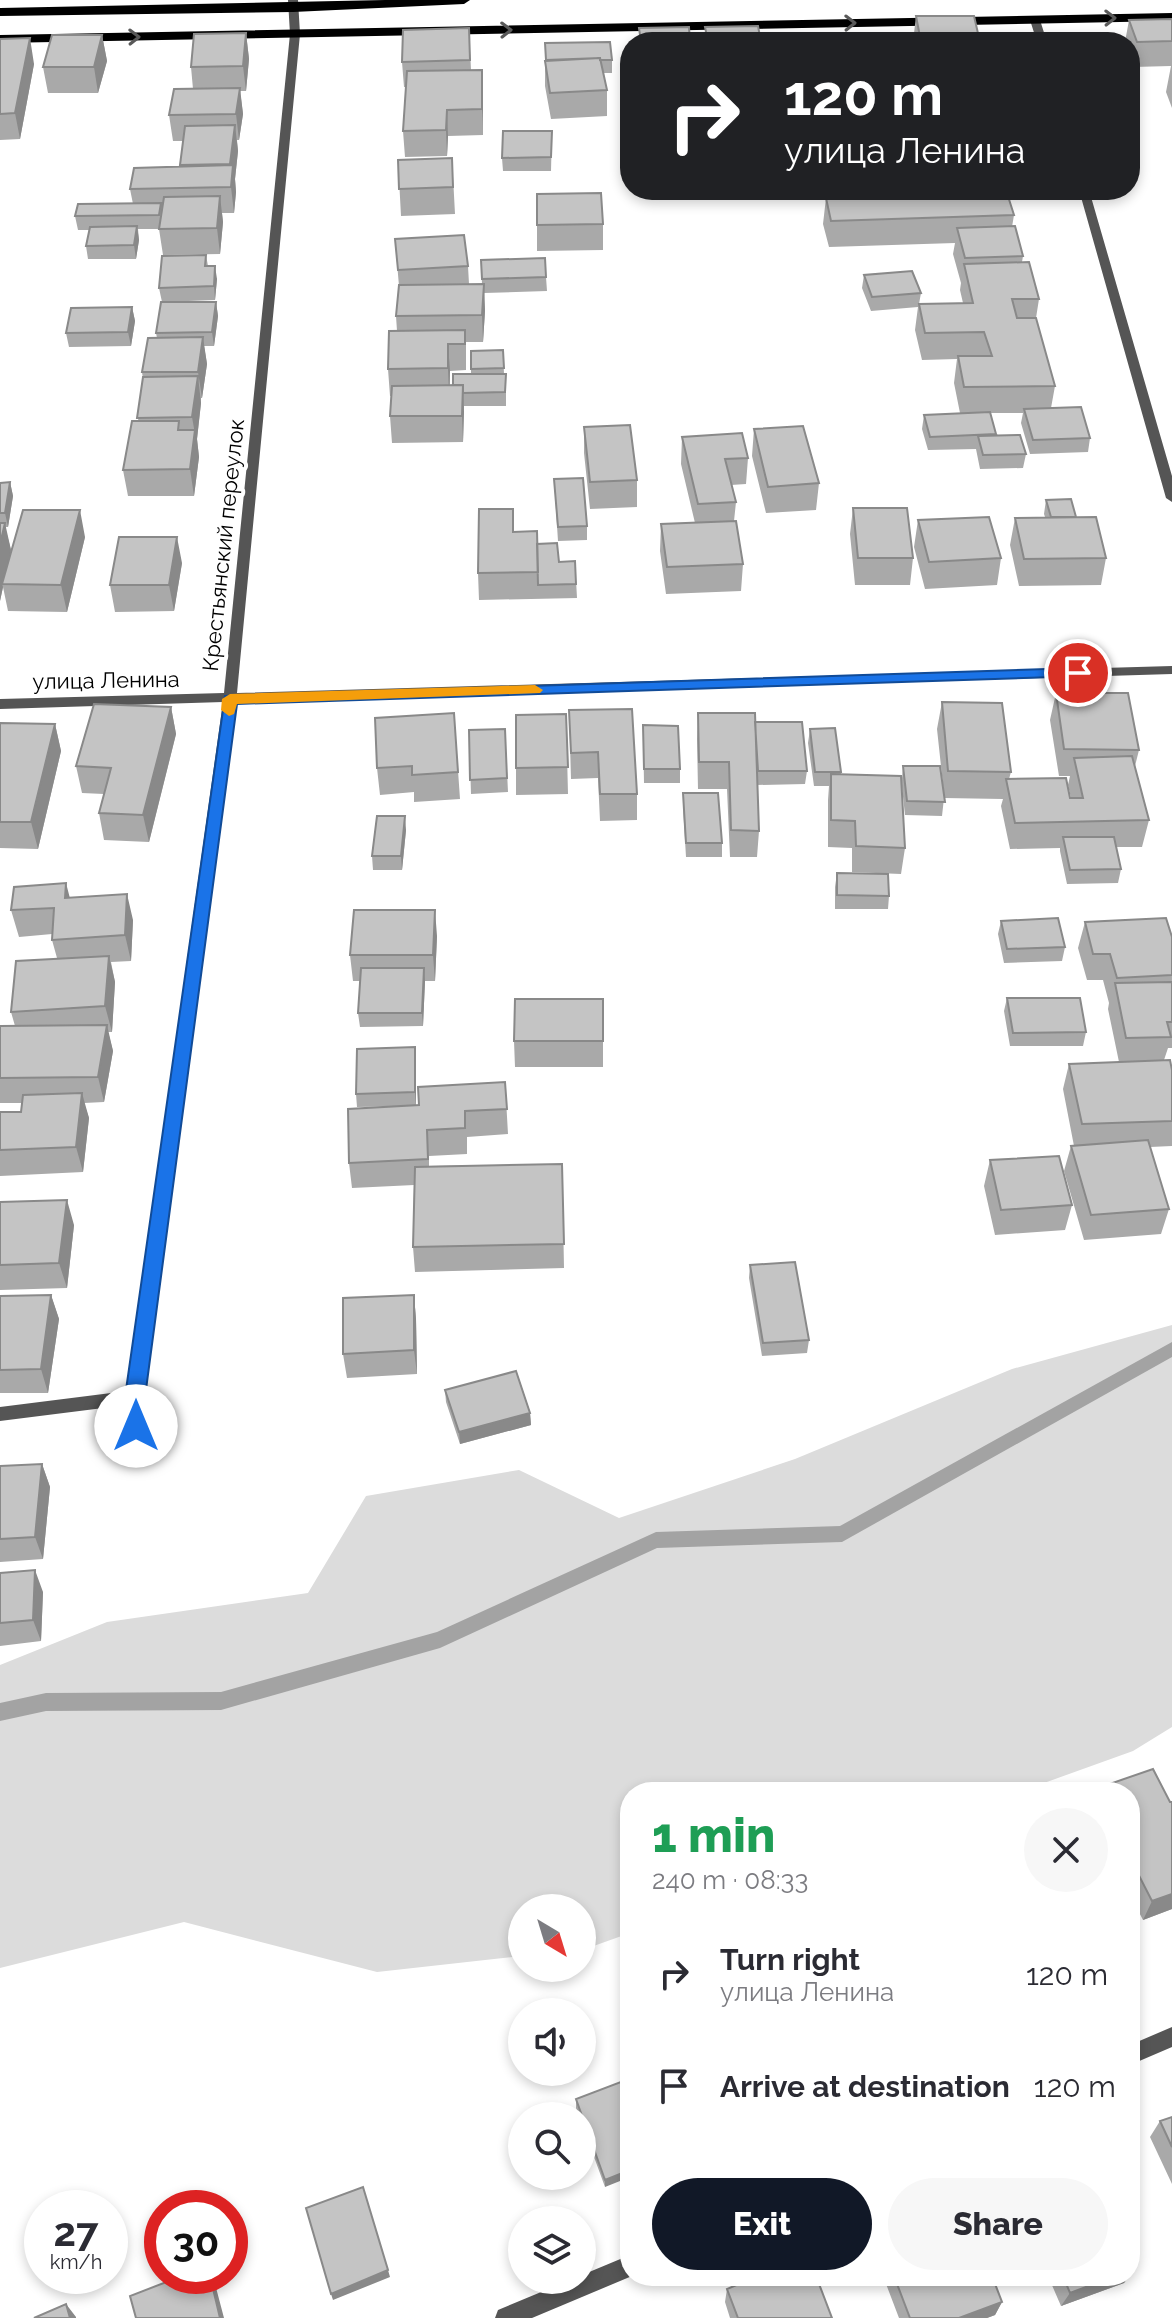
<!DOCTYPE html>
<html lang="en">
<head>
<meta charset="utf-8">
<style>
	body { margin:0; font-family:Raleway,sans-serif; background:#f7f7f7; color:#2b2b33; height:100vh; display:flex; flex-direction:column; font-size:30px; white-space:nowrap }
	* { box-sizing:border-box; margin:0 }
	p { font-size:26px; color:#7c7c81 }
	.icon { flex:none; width:44px; height:44px; fill:none; stroke:currentColor; stroke-width:2; stroke-linecap:round; stroke-linejoin:round }
	.map { position:relative; flex:1; overflow:hidden }
	.sheet { position:absolute; left:620px; top:1782px; width:520px; height:504px; display:flex; flex-direction:column; background:#fff; border-radius:32px; box-shadow:0 4px 12px #0003 }
	.sheet>* { flex:none }
	.top-card { position:absolute; left:620px; top:32px; width:520px; height:168px; border-radius:32px; box-shadow:0 4px 12px #0003; background:#202124; color:#fff; overflow:hidden }
	.needle { width:52px; rotate:142deg }
	.buttons { position:absolute; left:508px; top:1894px; display:grid; gap:16px }
	.buttons a { display:grid; place-items:center; width:88px; height:88px; border-radius:50%; background:#fff; box-shadow:0 4px 12px #0003; font-size:40px }
	.speed { position:absolute; left:24px; top:2190px; display:flex; gap:16px; font-size:40px; font-weight:700; text-align:center }
	.speed>* { display:grid; place-content:center; width:104px; height:104px; border-radius:50%; background:#fff; box-shadow:0 4px 12px #0003; line-height:1 }
	.speed small { font-size:20px; font-weight:400 }
	.speed .limit { border:12px solid #d22; background:#fff; color:#111 }
	.pin { position:absolute; display:grid; place-items:center; width:68px; height:68px; color:#fff; margin:-34px; border:4px solid #fff; border-radius:50%; box-shadow:0 2px 8px #0007 }
	.me { position:absolute; width:88px; margin:-44px; rotate:0deg; stroke-linejoin:round; filter:drop-shadow(0 0 6px #0008) }
	.turn { display:flex; align-items:center; gap:28px; height:168px; padding:0 32px; font-size:36px }
	.turn .icon { width:104px; height:104px; stroke-width:2.5 }
	.turn b { display:block; font-size:56px; line-height:68px }
	.round { display:grid; place-items:center; flex:none; width:84px; height:84px; border-radius:42px; background:#f7f7f7 }
	.head { display:flex; align-items:center; justify-content:space-between; height:136px; padding:0 32px }
	h1 { font-size:48px; font-weight:800; line-height:60px; color:#1e9e55 }
	.button { display:flex; gap:16px; margin-top:auto; padding:16px 32px }
	.button a { flex:1; height:92px; border-radius:48px; background:#111827; color:#fff; font-size:32px; font-weight:800; line-height:92px; text-align:center }
	.button a+a { background:#f7f7f7; color:#2b2b33 }
	ul { padding:0; list-style:none }
	li { display:flex; align-items:center; gap:24px; height:112px; padding:0 32px }
	li div { flex:1 }
	li b { display:block; font-size:30px }
	li em { font-style:normal }
	.map>svg:first-child { display:block }
</style>
</head>
<body>
<div class="map">
<svg width="1172" height="2318" viewBox="0 0 1172 2318">
	<rect width="100%" height="100%" fill="#fff"/>
	<path fill="#dcdcdc" d="M1172 1325V1727L1133 1751 1019 1792H630V1933L588 1948 582 1949V1908H522V1956L377 1972 184 1922 0 1968V1665L107 1622 308 1593 366 1496 519 1470 619 1518 795 1459 1012 1369Z"/>
	<g fill="none" stroke-linecap="round" stroke-linejoin="round">
		<path fill="#a3a3a3" fill-rule="evenodd" d="M1172 1342V1357L842 1542 657 1548 440 1648 221 1710 46 1711 0 1721V1703L46 1693 221 1692 437 1632 656 1532 840 1526Z"/>
		<path fill="#555" fill-rule="evenodd" d="M135 1390 141 1392 144 1397 141 1402 135 1404 0 1421V1407Z"/>
		<path fill="#555" fill-rule="evenodd" d="M288 0H298L300 34 237 693 1172 666V674L236 702 144 1397 145 1426 142 1431 136 1433 130 1431 127 1426 126 1397 223 702 0 709V699L224 693 290 34Z
			M1035 17 1040 20 1047 42H1037L1030 20Z
			M1079 190H1089L1172 476V502L1166 498Z
			M1172 2027V2047L1130 2065V2045Z
			M630 2255V2276H632L532 2318H495L498 2310 570 2280H582V2275Z"/>
		<path fill="#000" fill-rule="evenodd" d="M385 0H470L464 4 293 12 0 16V8Z
			M1172 13V21L0 43V35Z"/>
	</g>
	<path fill="#a9a9a9" d="M916 16 980 42H913Z
		M1172 19V108L1166 92 1171 66 1133 67 1130 61V42H1125L1129 20Z
		M469 28 471 70H482L483 135 448 136 447 156 405 157 403 131 406 87H404L402 62Z
		M246 33 249 59 246 91H240L243 114 239 140H237L238 151 235 179 236 192 234 213H222L223 222 220 254 163 255 159 229H138L139 240 136 259H88L86 246 89 230H78L75 216 133 204 130 189 180 167 183 141H173L169 115 193 89 191 67Z
		M102 35 107 61 98 93H48L43 67Z
		M0 39 34 64 20 139 0 140Z
		M545 43 612 60V73H603L607 90V116L551 119 545 86Z
		M552 131 551 171H503L502 158Z
		M452 158 455 214 401 216 398 160Z
		M924 190H1006L1014 215 1012 227 1023 256 1022 262 1039 299 1036 318 1055 386 1051 408 1090 438 1088 452 1030 454 1021 423 1023 413H990L996 436 1026 454 1023 468 980 469 976 449 928 450 922 429 924 415 960 413 954 383 957 359 922 360 915 330 918 307 871 311 862 288 864 275 921 293 919 304 963 303 960 290 961 283 953 254 955 243 829 247 823 224 826 198 925 195Z
		M537 194 603 224V250L537 251Z
		M395 239 468 266 469 284H482L481 260 546 277 547 291 484 293 485 311 483 342H466V370L450 371V386L453 385 471 374V369L503 350 504 374H506V406H464L463 442 392 443 390 416 391 396H390L388 369 397 331 396 316 399 286Z
		M206 255 208 266 217 279 215 300 162 302 159 288Z
		M216 302 218 316 214 346H204L207 364 202 398H201V403L197 439 199 457 194 496H128L123 470 138 421 143 379 142 372 157 338 156 333Z
		M132 307 135 321 131 346 69 347 66 333Z
		M584 427 637 480V507L590 509 584 453Z
		M754 429 819 483 816 510 766 513 752 456Z
		M682 437 748 458 746 484 731 485 736 502 734 521 743 564 741 591 666 594 660 551 661 524 695 523 681 464Z
		M554 479 587 526V540L558 541Z
		M10 482 13 496 8 527H5L11 550 9 560 85 537 67 612 8 611 3 587 0 601V483Z
		M1046 500 1076 517 1106 558 1101 585 1019 586 1010 545 1015 518 1045 517 1044 514Z
		M853 508 913 558 910 585H855L850 534Z
		M918 520 1001 558 997 585 925 589 914 547Z
		M514 532 537 544 559 562 575 561 577 598 479 600 478 573Z
		M182 563 174 611 115 612 110 585Z
		M1056 693 1139 750 1135 766 1149 820 1142 847H1116L1121 869 1118 883 1067 884 1060 851V848L1010 849 1001 806 1003 799 944 798 942 816 905 815 902 787 905 848 901 874 852 872V848L828 847V800L829 786H814L808 743 810 729 841 772V774L902 778 903 766 944 794 937 729 942 702 1011 772 1009 779 1071 798 1068 785 1070 776H1059L1050 720Z
		M171 707 176 734 149 842 104 840 99 813 104 794 82 793 76 766Z
		M569 710 637 794V820L600 821 598 778 571 779Z
		M454 713 460 799 414 802V792L380 795 377 768Z
		M698 713 807 771 805 784 757 785 759 831 757 857H730L727 789H698L697 739Z
		M566 714 568 794 516 795V768Z
		M0 723 55 724 61 751 38 849 0 848Z
		M643 725 680 769V783H644Z
		M505 729 508 792 471 794 469 730Z
		M683 793 722 843V857H686L683 807Z
		M406 830 402 870H373L372 856Z
		M837 873 889 896 888 909H835V887Z
		M70 897 133 920 131 961 111 962 115 982 112 1032H108L113 1051 104 1102 84 1103 89 1118 83 1172 0 1176V1112H21L22 1103H0V1026H15L11 1012 57 958 52 940V934L19 937 11 910Z
		M1001 921 1065 947 1062 961 1004 963 998 934Z
		M1085 922 1172 937V1048H1168L1164 1060 1172 1070V1146L1150 1147 1169 1209 1161 1234 1084 1240 1064 1171 1071 1146H1074L1063 1089 1069 1064 1119 1062 1108 1009 1109 1003 1103 980H1087L1078 948Z
		M437 936 435 981H425L423 1026 360 1027 358 1013 360 981H353L350 955Z
		M1007 998 1086 1032 1083 1046H1010L1004 1011Z
		M603 999V1067H515L514 1041Z
		M416 1060V1105L505 1082 508 1134 467 1137V1154L429 1156V1166L562 1164 564 1268 415 1272 413 1247 414 1185 352 1188 349 1163 412 1106 357 1107 356 1094Z
		M990 1160 1072 1205 1065 1230 995 1235 984 1186Z
		M0 1202 74 1225 67 1288 0 1290Z
		M750 1265 809 1340 807 1353 762 1356 749 1278Z
		M51 1295 59 1319 48 1393H0V1296Z
		M414 1295 416 1319 417 1374 347 1378 343 1354Z
		M445 1390 530 1413 531 1425 460 1444 446 1402Z
		M42 1464 50 1487 43 1559 0 1562V1466Z
		M0 1573 43 1592 41 1641 0 1646Z
		M1153 1769 1170 1802H1172V1909L1143 1920 1130 1895V1792H1094L1095 1789Z
		M626 2080 605 2187 582 2124V2116H579L576 2108V2099Z
		M1172 2117V2184L1150 2137 1160 2121Z
		M883 2276H992L1002 2302 995 2315 987 2318H899Z
		M1048 2276H1129L1124 2283 1061 2306Z
		M727 2289 832 2318H730L725 2302Z"/>
	<path fill="#898989" d="M246 33 249 59 246 91 243 66Z
		M102 35 107 61 98 93 94 67Z
		M30 38 34 64 20 139 15 113Z
		M482 70 483 96V135L482 109Z
		M240 88 243 114 239 140 236 114Z
		M447 110 448 136 447 156 446 130Z
		M235 125 238 151 235 179 236 192 234 213 231 187 232 176 230 164Z
		M220 196 223 222 220 254 217 228Z
		M137 226 139 240 136 259 134 245Z
		M215 266 217 279 215 300 214 286Z
		M484 284 485 311 483 342 482 315Z
		M216 302 218 316 214 346 212 332Z
		M132 307 135 321 131 346 128 332Z
		M203 337 207 364 202 398 198 372Z
		M448 344 450 371 449 395 448 368Z
		M198 376 201 403 197 439 199 457 194 496 190 469 195 434 192 417Z
		M463 385 464 412 463 442 462 416Z
		M10 482 13 496 8 527 5 513Z
		M80 510 85 537 67 612 61 585Z
		M5 523 11 550 4 584H2L3 587 0 601V544Z
		M177 537 182 563 174 611 169 585Z
		M171 707 176 734 149 842 143 815Z
		M55 724 61 751 38 849 31 822Z
		M405 816 406 830 402 870 401 856Z
		M66 883 73 910 65 898Z
		M127 894 133 920 131 961 125 935Z
		M435 910 437 936 435 981 433 955Z
		M109 956 115 982 112 1032 105 1006Z
		M424 968 425 981 423 1026 422 1013Z
		M107 1025 113 1051 104 1102 98 1077Z
		M415 1047 416 1060V1106L415 1092Z
		M82 1093 89 1118 83 1172 76 1147Z
		M67 1200 74 1225 67 1288 59 1263Z
		M51 1295 59 1319 48 1393 41 1369Z
		M414 1295 416 1319 417 1374 414 1350Z
		M530 1413 531 1425 460 1444 459 1432Z
		M42 1464 50 1487 43 1559 35 1537Z
		M35 1570 43 1592 41 1641 33 1620Z
		M1172 1894V1909L1143 1920 1152 1901Z
		M630 2170V2177L605 2187V2180Z
		M388 2270 390 2277 333 2300 331 2294Z
		M210 2276H212L214 2280 224 2318H220Z
		M1115 2276H1129L1124 2283 1061 2306 1070 2293Z
		M1002 2302 995 2315 987 2318H959Z
		M66 2304 76 2317V2318H70Z"/>
	<path fill="#c4c4c4" stroke="#898989" stroke-width="2" d="M916 16H974L980 42H921Z
		M1172 19V41L1137 42 1129 20Z
		M758 26 761 42H708L705 27Z
		M689 27 690 42H641L639 28Z
		M469 28 470 60 402 62 403 30Z
		M246 33 243 66 191 67 194 34Z
		M52 35H102L94 67H43Z
		M779 36 827 37V42H779Z
		M30 38 15 113 0 114V39Z
		M873 38 874 42H833L832 39Z
		M610 42 612 60H600V58L546 60 545 43Z
		M600 58 607 90 550 93 545 61Z
		M482 70V109L447 110 446 130 403 131 407 71Z
		M240 88 236 114 169 115 174 89Z
		M235 125 230 164 180 165 185 126Z
		M503 131H552L551 157 502 158Z
		M452 158 453 187 399 189 398 160Z
		M233 165 231 187 130 189 134 168Z
		M949 190H1006L1014 215 831 221 826 198 950 194Z
		M601 193 603 224 537 225V194Z
		M220 196 217 228 159 229 164 197Z
		M161 203 159 215 75 216 78 204Z
		M137 226 134 245 86 246 90 227Z
		M1015 226 1023 256 965 258 957 228Z
		M464 235 468 266 398 270 395 239Z
		M206 255 205 266H215L214 286 159 288 162 256Z
		M545 258 546 277 482 279 481 260Z
		M1029 262 1039 299H1012L1017 318H1036L1055 386 964 387 958 356H992L984 332 925 333 919 304 973 303 964 264Z
		M912 271 921 293 872 297 864 275Z
		M484 284 482 315 396 316 399 285Z
		M161 302H216L212 332 156 333Z
		M132 307 128 332 66 333 71 308Z
		M465 330V344H448V368L388 369 389 331Z
		M203 337 198 372H142L148 338Z
		M503 350 504 368 471 369V351Z
		M453 374H506L505 392 463 393V385H453Z
		M198 376 192 417 137 418 143 377Z
		M463 385 462 416H390L392 386Z
		M1081 407 1090 438 1033 440 1024 409Z
		M990 412 996 434 930 437 924 415Z
		M132 421H179L178 430H195L190 469 123 470Z
		M630 425 637 480 590 482 584 427Z
		M803 426 819 483 768 487 754 429Z
		M742 433 748 458 725 459 736 502 698 504 682 437Z
		M1020 435 1026 454 983 455 978 436Z
		M583 478 587 526 558 527 554 479Z
		M10 482 5 513H0V483Z
		M1071 499 1076 517H1051L1046 500Z
		M853 508H907L913 558H858Z
		M479 509H513V532L537 531 538 572 478 573Z
		M23 510H80L61 585 2 584Z
		M989 517 1001 558 929 562 918 520Z
		M1096 517 1106 558 1024 559 1015 518Z
		M736 521 743 564 667 567 661 524Z
		M0 523H5L0 544Z
		M119 537H177L169 585H110Z
		M557 543 559 562 575 561 576 584 538 585 537 544Z
		M1056 693H1128L1139 750 1064 749Z
		M942 702 1002 703 1011 772 948 771Z
		M94 704 171 707 143 815 99 813 111 768 76 766Z
		M632 709 637 794H600L598 752 571 753 569 710Z
		M454 713 458 772 412 775V766L377 768 375 718Z
		M698 713H755L759 831 731 830 729 762H699Z
		M566 714 568 767 516 768V715Z
		M755 722H802L807 771H758Z
		M0 723 55 724 31 822H0Z
		M643 725 678 726 680 769H644Z
		M835 728 841 772H815L810 729Z
		M505 729 507 778 470 780 469 730Z
		M1132 756 1149 820 1015 823 1006 779 1066 778 1070 798H1083L1074 758Z
		M903 766H940L945 802 907 801Z
		M831 774 901 776 905 848 856 846 855 821 831 820Z
		M683 793H718L722 843H686Z
		M377 816H405L401 856H372Z
		M1063 837H1114L1121 869 1070 870Z
		M837 873 888 874 889 896 837 895Z
		M66 883 65 898 127 894 125 935 52 940 54 908 11 910 14 887Z
		M354 910H435L433 955H350Z
		M1058 918 1065 947 1007 949 1001 921Z
		M1166 918 1172 937V975L1117 978 1110 954H1093L1085 922Z
		M109 956 105 1006 11 1012 16 961Z
		M361 968H424L422 1013H358Z
		M1172 982V1022H1167L1171 1037 1126 1038 1115 983Z
		M1007 998H1080L1086 1032 1013 1033Z
		M515 999H603V1041H514Z
		M107 1025 98 1077 0 1078V1026Z
		M415 1047V1092L356 1094 357 1049Z
		M1170 1060 1172 1070V1121L1082 1124 1069 1064Z
		M505 1082 507 1109 465 1111V1128L427 1130 428 1159 349 1163 348 1109 419 1105 418 1087Z
		M82 1093 76 1147 0 1150V1112H21L23 1095Z
		M1148 1140 1169 1209 1091 1215 1071 1146Z
		M1059 1156 1072 1205 1001 1210 990 1160Z
		M562 1164 564 1244 413 1247 415 1167Z
		M67 1200 59 1263 0 1265V1202Z
		M795 1262 809 1340 763 1343 750 1265Z
		M51 1295 41 1369 0 1370V1296Z
		M414 1295V1350L343 1354V1298Z
		M516 1371 530 1413 459 1432 445 1390Z
		M42 1464 35 1537 0 1539V1466Z
		M35 1570 33 1620 0 1623V1573Z
		M1153 1769 1170 1802H1172V1894L1152 1901 1130 1858V1792H1096L1095 1789Z
		M626 2080 630 2092V2170L605 2180 576 2099Z
		M1172 2117V2147L1160 2121Z
		M363 2187 388 2270 331 2294 306 2208Z
		M1130 2260 1134 2269 1130 2271Z
		M182 2276H210L220 2318H136L130 2296Z
		M758 2276H816L832 2318H738L727 2289Z
		M894 2276H992L1002 2302 959 2318H910Z
		M1063 2276H1115L1070 2293Z
		M66 2304 70 2318H34Z"/>
	<defs><path id="oneway-chevron" d="M-2-3.5L2.5 0L-2 3.5" fill="none" stroke-width="1.6" stroke-linecap="round" stroke-linejoin="round" transform="scale(2)"/></defs>
	<g stroke="#595959">
		<use href="#oneway-chevron" transform="translate(1110 18) rotate(-1)"/>
		<use href="#oneway-chevron" transform="translate(850 23) rotate(-1)"/>
		<use href="#oneway-chevron" transform="translate(506 30) rotate(-1)"/>
		<use href="#oneway-chevron" transform="translate(134 37) rotate(-1)"/>
	</g>
	<path fill="#1a73e8" stroke="#114b97" stroke-width="2" d="M1078 668 1085 673 1083 676 237 704 145 1397 146 1426 136 1434 129 1432 125 1397 225 696Z"/>
	<path fill="#f59e0b" d="M535 685 543 690 540 693 237 704 234 714 229 716 221 710 222 699 230 694Z"/>
	<g text-anchor="middle" dominant-baseline="central" stroke-width="8" stroke-linejoin="round" paint-order="stroke">
		<g font-size="22" fill="#000" stroke="#fff">
			<text transform="translate(223 545) rotate(-84)">Крестьянский переулок</text>
			<text transform="translate(106 680) rotate(-1)">улица Ленина</text>
		</g>
	</g>
</svg>
<div class="buttons">
<a><svg class="needle" viewBox="-14 -14 28 28"><path d="M0-13l5 13h-10z" fill="#e53935"/><path d="M0 13l5-13h-10z" fill="#7c7c81"/></svg></a>
<a><svg class="icon" aria-label="sound" viewBox="0 0 24 24"><path d="M4 9h4l5-4v14l-5-4H4zM17 9q2 3 0 6"/></svg></a>
<a><svg class="icon" aria-label="search" viewBox="0 0 24 24"><circle cx="10" cy="10" r="6"/><path d="M15 15l6 6"/></svg></a>
<a><svg class="icon" aria-label="layers" viewBox="0 0 24 24"><path d="M12 4l9 5-9 5-9-5zM3 14l9 5 9-5"/></svg></a>
</div>
<div class="speed"><div>27<small>km/h</small></div><div class="limit">30</div></div>
<div class="pin" style="left:1078px;top:673px;background:#d93025"><svg class="icon" aria-label="arrive" viewBox="0 0 24 24"><path d="M6 21V4h12l-3 4 3 4H6"/></svg></div>
<svg class="me" style="left:136px;top:1426px" viewBox="-20 -20 40 40"><circle r="19" fill="#fff"/><path d="M0-13L10 11 0 6-10 11z" fill="#1a73e8"/></svg>
<div class="top-card">
<div class="turn"><svg class="icon" aria-label="right" viewBox="0 0 24 24"><path d="M7 20v-9h11M14 6l5 5-5 5"/></svg><div><b>120 m</b>улица Ленина</div></div>
</div>
<section class="sheet">
<div class="head"><div><h1>1 min</h1><p>240 m · 08:33</p></div><a class="round"><svg class="icon" aria-label="close" viewBox="0 0 24 24"><path d="M6 6l12 12M18 6L6 18"/></svg></a></div>
<ul>
<li><svg class="icon" aria-label="right" viewBox="0 0 24 24"><path d="M7 20v-9h11M14 6l5 5-5 5"/></svg><div><b>Turn right</b><p>улица Ленина</p></div><em>120 m</em></li>
<li><svg class="icon" aria-label="arrive" viewBox="0 0 24 24"><path d="M6 21V4h12l-3 4 3 4H6"/></svg><div><b>Arrive at destination</b></div><em>120 m</em></li>
</ul>
<div class="button"><a>Exit</a><a>Share</a></div>
</section>
</div>
</body>
</html>
